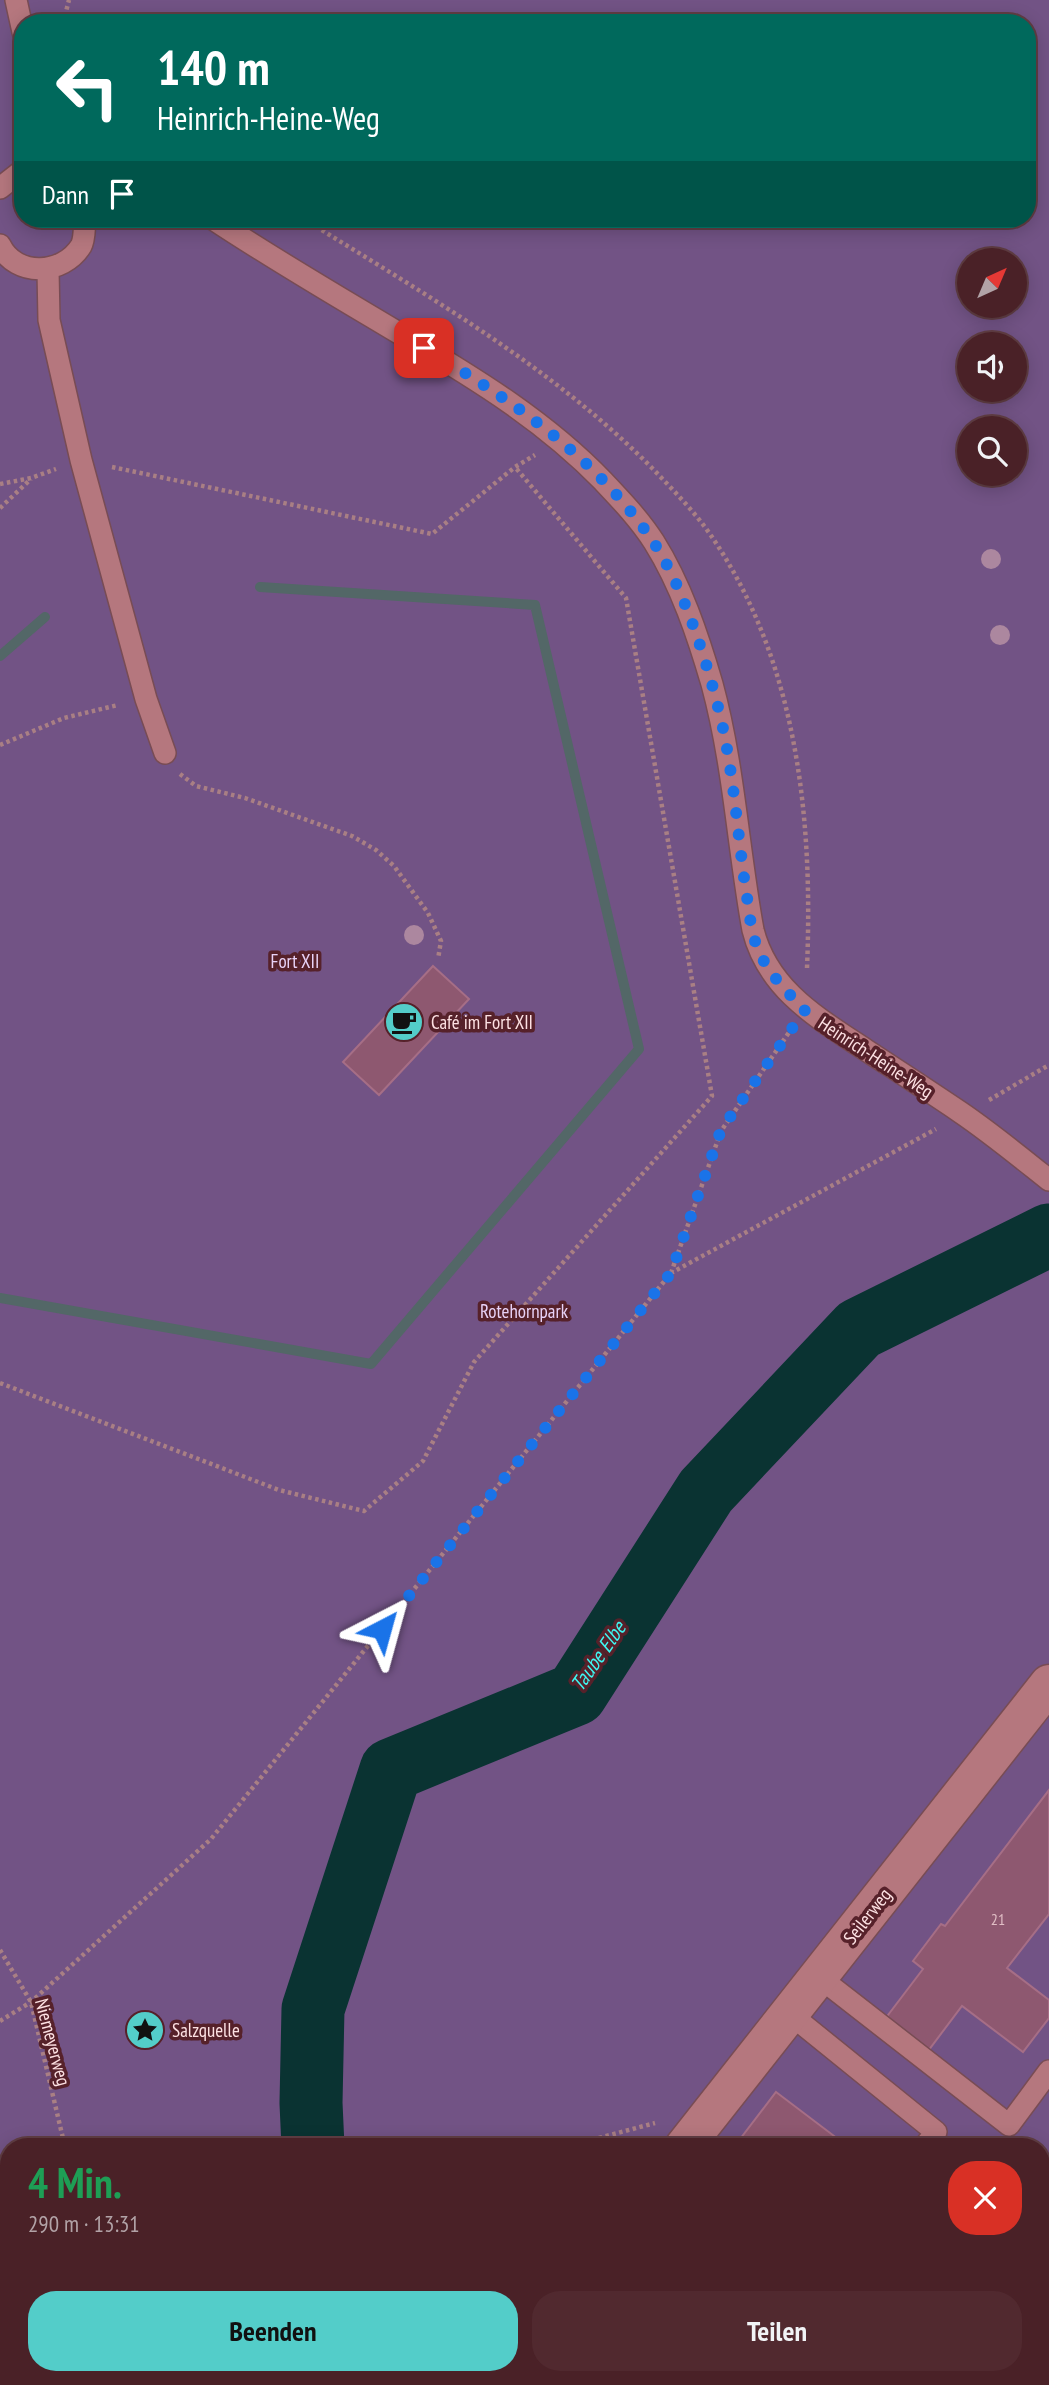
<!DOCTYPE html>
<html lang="de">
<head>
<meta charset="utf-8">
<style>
	body { margin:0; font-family:"PT Sans Narrow",sans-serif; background:#51292f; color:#f1f3f6; height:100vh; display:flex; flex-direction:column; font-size:26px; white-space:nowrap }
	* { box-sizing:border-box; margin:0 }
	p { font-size:23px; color:#b2a3a7 }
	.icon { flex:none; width:38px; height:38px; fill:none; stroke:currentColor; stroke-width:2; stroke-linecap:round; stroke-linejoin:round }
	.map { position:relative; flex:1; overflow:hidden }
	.side { position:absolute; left:0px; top:2138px; width:1050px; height:247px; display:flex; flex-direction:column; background:#4a2127; border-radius:28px 28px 0 0; box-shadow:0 4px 18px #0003,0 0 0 2px #613e44 }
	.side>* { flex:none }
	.hud { position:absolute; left:14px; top:14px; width:1022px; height:214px; border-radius:28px; box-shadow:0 4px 18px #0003,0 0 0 2px #613e44; background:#00695c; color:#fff; overflow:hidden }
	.needle { width:46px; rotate:44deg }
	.controls { position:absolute; left:957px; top:248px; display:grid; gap:14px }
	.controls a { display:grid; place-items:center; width:70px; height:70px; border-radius:50%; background:#4a2127; box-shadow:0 4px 18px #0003,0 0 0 2px #613e44; font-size:35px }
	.pin { position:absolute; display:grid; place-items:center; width:60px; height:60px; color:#fff; margin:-30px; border-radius:14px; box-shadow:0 4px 10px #0006 }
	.me { position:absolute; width:77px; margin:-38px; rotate:39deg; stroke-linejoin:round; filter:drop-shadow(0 0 5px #0008) }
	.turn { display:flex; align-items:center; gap:24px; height:147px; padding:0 28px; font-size:32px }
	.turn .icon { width:91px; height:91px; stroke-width:2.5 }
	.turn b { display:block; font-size:49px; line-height:60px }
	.then { display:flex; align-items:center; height:66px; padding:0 28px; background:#0003; gap:14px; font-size:26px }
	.round { display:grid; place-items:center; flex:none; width:74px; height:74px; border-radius:28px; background:#51292f }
	.head { display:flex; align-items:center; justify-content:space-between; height:119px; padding:0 28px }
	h1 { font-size:42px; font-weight:800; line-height:52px; color:#1e9e55 }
	.action { display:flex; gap:14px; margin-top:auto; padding:14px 28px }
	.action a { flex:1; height:80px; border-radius:28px; background:#53cdc9; color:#111; font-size:28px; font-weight:800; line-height:80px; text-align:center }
	.action a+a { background:#51292f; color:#f1f3f6 }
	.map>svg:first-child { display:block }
</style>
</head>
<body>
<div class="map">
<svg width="1049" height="2385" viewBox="0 0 1049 2385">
	<rect width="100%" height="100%" fill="#622c34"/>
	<path fill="#725385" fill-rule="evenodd" d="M0 0H1049V2385H0ZM23 23H1027V219H23ZM970 261H1015V306H970ZM970 345H1015V390H970ZM970 429H1015V474H970ZM9 2147H1041V2376H9Z"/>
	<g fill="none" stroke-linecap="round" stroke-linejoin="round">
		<path stroke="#536767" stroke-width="10" d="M0 656 45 617
			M0 1298 371 1364 639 1049 535 605 260 587"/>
		<path stroke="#0a3332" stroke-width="63" d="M313 2147 311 2103 313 2009 391 1770 576 1694 706 1491 859 1329 1049 1235"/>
	</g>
	<path fill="#8e5870" stroke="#a66e86" stroke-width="2" d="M433 966 469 999 379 1095 343 1062Z
		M1049 1790V1914L1007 1968 1049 2000V2018L1023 2052 962 2006 928 2051 885 2019 923 1969 913 1961 941 1924 945 1926Z
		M776 2092 846 2145 844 2147H734Z
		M704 2376H837L849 2385H698Z"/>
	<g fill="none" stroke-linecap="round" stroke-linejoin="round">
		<defs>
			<path id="service" d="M16 0 23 32
				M0 188 23 170
				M213 219C276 261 342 299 407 338 478 380 546 422 603 481 621 500 640 520 654 542 681 585 698 636 712 684 734 765 738 848 753 930 768 990 818 1018 866 1050 898 1071 929 1091 960 1112 991 1133 1020 1157 1049 1180
				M0 245C16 278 63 275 81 246 85 239 84 227 85 219
				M48 270 49 320 81 460 146 699 165 753
				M819 1977 1009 2125 1049 2071
				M790 2014 936 2132 924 2147"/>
			<path id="minor" d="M684 2147 1049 1684
				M548 2376 550 2385"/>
		</defs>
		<use href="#service" stroke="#784c54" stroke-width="24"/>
		<use href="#minor" stroke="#784c54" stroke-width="41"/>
		<path stroke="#a97f84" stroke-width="4.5" stroke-dasharray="3.5 3.5" stroke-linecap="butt" d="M63 23 69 0
			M304 219C424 294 551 366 652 468 674 491 697 514 714 540 798 666 813 821 807 968
			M112 467 432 534 515 467 535 455
			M0 484 31 478 56 469
			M0 508 31 479
			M0 745 64 718 118 705
			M180 774 196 786 245 798 352 836 376 850 394 866 428 913 441 941 438 959
			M989 1100 1049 1065
			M671 1273 721 1131 790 1031
			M0 1383 279 1490 364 1511 423 1461 474 1362 712 1096 626 598 515 467
			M0 1950 31 2002 65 2147
			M0 2021 31 2002 211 1839 671 1273 936 1129
			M565 2147 655 2123
			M120 2376 123 2385"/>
		<use href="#service" stroke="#b5777e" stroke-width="21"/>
		<use href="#minor" stroke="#b5777e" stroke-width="38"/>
	</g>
	<g fill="#ac879f">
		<circle cx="991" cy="559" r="10"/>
		<circle cx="1000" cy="635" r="10"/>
		<circle cx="414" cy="935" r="10"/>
	</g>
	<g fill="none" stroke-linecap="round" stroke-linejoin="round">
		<path stroke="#1a73e8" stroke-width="12" stroke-dasharray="0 21.6" d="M382 1629 671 1273 721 1130 805 1010C787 992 770 975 759 952 750 932 749 906 745 885 738 834 734 783 724 733 712 676 685 588 652 540 595 456 510 399 424 348"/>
	</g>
	<defs>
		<symbol id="cafe-disc" viewBox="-11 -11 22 22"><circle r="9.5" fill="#53cdc9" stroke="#56212a"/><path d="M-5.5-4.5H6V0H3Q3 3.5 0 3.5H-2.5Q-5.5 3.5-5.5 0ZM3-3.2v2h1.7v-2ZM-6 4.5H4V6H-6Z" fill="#111"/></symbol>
		<symbol id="sight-disc" viewBox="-11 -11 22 22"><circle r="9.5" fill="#53cdc9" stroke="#56212a"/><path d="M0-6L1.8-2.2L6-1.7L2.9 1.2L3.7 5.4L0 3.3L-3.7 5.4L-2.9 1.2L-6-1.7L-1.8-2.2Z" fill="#111"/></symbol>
	</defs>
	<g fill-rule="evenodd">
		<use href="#cafe-disc" x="382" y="1000" width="44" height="44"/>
		<use href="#sight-disc" x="123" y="2008" width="44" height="44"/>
	</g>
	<g text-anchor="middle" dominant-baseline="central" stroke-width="7" stroke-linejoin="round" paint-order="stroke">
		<g font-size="16" fill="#e1bfc6">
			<text x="998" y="1919">21</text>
		</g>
		<g font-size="19" fill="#e8d2f7" stroke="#56212a">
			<text x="295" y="961">Fort XII</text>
			<text x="524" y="1311">Rotehornpark</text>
		</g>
		<g font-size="19" fill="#fde1e3" stroke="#56212a" text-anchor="start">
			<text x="431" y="1022">Café im Fort XII</text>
			<text x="172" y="2030">Salzquelle</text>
		</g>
		<g font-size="19" fill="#fde1e3" stroke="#56212a">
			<text transform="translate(876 1057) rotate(33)">Heinrich-Heine-Weg</text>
			<text transform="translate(867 1916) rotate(-52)">Seilerweg</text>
			<text transform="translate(53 2042) rotate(75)">Niemeyerweg</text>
		</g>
		<g font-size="21" font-style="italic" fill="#3ef7f2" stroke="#56212a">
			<text transform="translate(598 1656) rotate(-55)">Taube Elbe</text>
		</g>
	</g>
</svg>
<div class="controls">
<a><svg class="needle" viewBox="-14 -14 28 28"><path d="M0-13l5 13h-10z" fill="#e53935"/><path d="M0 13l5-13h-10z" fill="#b2a3a7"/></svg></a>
<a><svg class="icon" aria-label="sound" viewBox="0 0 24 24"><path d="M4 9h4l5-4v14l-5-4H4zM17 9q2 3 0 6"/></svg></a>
<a><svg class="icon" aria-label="search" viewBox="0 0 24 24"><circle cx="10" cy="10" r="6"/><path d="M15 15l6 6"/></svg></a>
</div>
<div class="pin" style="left:424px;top:348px;background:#d93025"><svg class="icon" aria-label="arrive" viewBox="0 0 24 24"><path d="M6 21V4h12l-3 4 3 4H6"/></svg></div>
<svg class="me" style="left:382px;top:1629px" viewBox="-20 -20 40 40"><path d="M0-17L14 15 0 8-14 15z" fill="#1a73e8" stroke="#fff" stroke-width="4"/></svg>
<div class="hud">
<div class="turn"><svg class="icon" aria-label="left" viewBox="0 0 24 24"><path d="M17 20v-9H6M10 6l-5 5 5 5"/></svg><div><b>140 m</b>Heinrich-Heine-Weg</div></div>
<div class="then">Dann<svg class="icon" aria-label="arrive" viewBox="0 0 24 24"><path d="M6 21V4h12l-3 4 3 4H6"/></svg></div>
</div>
<section class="side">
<div class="head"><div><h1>4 Min.</h1><p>290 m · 13:31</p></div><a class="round" style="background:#d93025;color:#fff"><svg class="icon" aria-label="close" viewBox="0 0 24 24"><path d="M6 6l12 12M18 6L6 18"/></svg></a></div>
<div class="action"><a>Beenden</a><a>Teilen</a></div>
</section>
</div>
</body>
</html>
